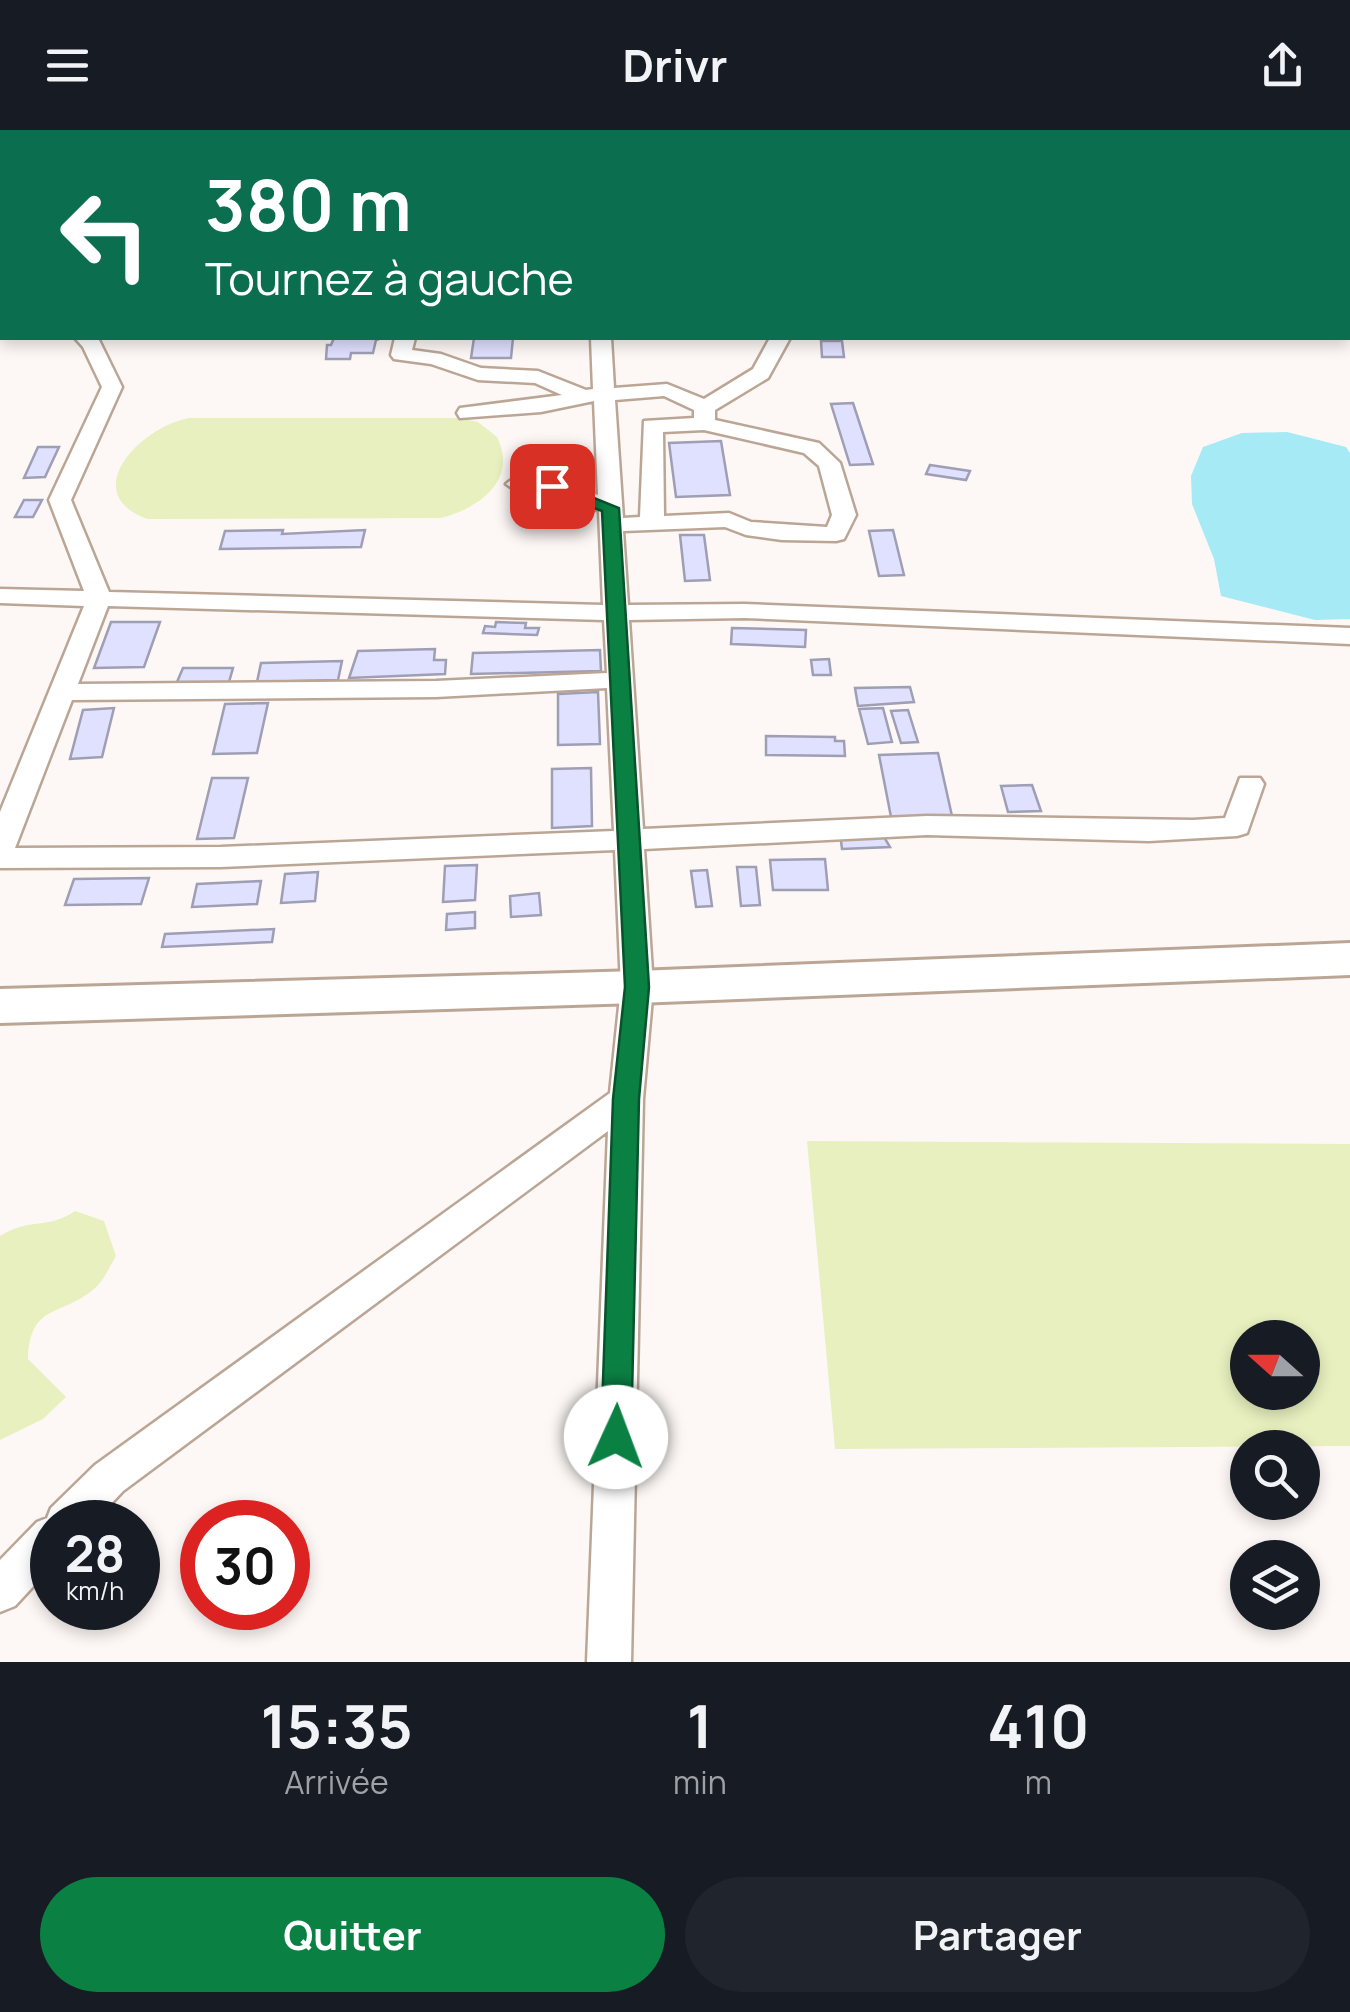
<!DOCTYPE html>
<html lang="fr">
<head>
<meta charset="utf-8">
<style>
	body { margin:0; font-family:Manrope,sans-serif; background:#20242c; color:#f1f3f6; height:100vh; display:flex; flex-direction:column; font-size:38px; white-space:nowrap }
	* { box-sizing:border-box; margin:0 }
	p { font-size:32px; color:#9ea1a6 }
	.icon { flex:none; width:55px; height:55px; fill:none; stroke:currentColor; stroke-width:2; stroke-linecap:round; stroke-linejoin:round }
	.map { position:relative; height:1532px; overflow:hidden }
	.details { display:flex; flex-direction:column; background:#171b24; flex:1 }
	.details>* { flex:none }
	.banner { position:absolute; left:0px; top:0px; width:1350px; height:210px; box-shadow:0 5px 15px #0003; background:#0b6e4f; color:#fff; overflow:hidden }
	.needle { width:65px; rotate:291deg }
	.tools { position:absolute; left:1230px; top:1190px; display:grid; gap:20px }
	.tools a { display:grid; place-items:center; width:90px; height:90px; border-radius:50%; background:#171b24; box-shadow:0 5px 15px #0003; font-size:50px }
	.speed { position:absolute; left:30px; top:1370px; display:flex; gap:20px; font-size:50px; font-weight:700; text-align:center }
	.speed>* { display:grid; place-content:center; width:130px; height:130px; border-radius:50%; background:#171b24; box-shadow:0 5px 15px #0003; line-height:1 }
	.speed small { font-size:25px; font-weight:400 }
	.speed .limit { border:15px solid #d22; background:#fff; color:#111 }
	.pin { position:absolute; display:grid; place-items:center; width:85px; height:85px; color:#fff; margin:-42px; border-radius:20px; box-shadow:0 5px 15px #0006 }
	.me { position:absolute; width:110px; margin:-55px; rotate:2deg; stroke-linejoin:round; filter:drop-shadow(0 0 8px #0008) }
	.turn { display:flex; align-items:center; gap:35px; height:210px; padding:0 40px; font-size:45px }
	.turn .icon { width:130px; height:130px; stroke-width:2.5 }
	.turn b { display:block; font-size:70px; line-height:85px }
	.eta { display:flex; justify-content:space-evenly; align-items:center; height:170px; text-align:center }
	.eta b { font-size:60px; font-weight:700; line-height:70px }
	.cta { display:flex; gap:20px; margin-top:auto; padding:20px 40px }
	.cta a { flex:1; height:115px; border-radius:60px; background:#0b8043; color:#fff; font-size:40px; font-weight:700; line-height:115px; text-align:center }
	.cta a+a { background:#20242c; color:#f1f3f6 }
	header { display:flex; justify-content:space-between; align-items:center; height:130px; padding:0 40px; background:#171b24; font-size:45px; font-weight:700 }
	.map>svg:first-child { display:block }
</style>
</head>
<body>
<header><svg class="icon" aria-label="menu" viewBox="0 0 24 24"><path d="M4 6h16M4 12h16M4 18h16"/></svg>Drivr<svg class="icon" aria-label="share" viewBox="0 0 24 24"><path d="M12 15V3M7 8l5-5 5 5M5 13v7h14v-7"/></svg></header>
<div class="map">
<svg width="1350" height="1532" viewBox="0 0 1350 1532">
	<rect width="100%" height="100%" fill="#fdf8f5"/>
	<path fill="#e8f0bf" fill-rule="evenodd" d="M189 288H460L478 292 497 307C519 351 477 379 441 388L147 389C77 363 140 297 189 288Z
		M807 1011 1350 1014V1316L835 1319ZM1248 1208H1302V1262H1248Z
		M75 1081 104 1091 116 1126C110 1136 103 1152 94 1159 61 1187 30 1173 28 1229L66 1267 43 1289 0 1310V1106C31 1087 47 1100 75 1081Z"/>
	<path fill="#a5eaf4" d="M1287 302 1346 317 1350 323V489L1315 490 1221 466 1214 429 1192 374 1191 346 1203 317 1242 303Z"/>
	<path fill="#e0e0ff" stroke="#9e9eb5" stroke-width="2.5" d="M334 208H382L376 210 373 223H351L350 229H326L327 215H331Z
		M474 208H513L511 228H471Z
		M821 211H842L844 227H822Z
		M853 273 873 334 850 335 831 274Z
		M721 311 730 365 676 367 669 313Z
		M38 317H59L45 347 24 348Z
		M930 335 970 341 966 350 926 344Z
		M24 370H42L33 387H15Z
		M283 400 282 404 365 400 361 417 220 419 225 401Z
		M893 400 904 445 879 446 869 401Z
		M680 405H704L710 450 685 451Z
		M111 492H160L144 537 94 538Z
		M496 492 526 493 525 498H539L537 505 483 503 485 496 495 497Z
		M732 498 806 500 805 517 731 514Z
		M435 519 434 530H446L445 544 349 548 358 521Z
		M600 520 601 541 471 544 473 523Z
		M829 529 831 545H813L811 530Z
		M342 531 338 550 257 552 261 533Z
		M183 538H233L229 552H177Z
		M910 557 914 572 858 576 855 558Z
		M598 562 600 614 558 615V564Z
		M268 573 257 623 213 624 225 574Z
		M114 578 102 627 70 629 83 580Z
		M883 578 892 612 868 614 859 579Z
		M908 580 918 612 901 613 891 581Z
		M766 606 835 607V611H844L845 626 766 625Z
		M938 623 952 686 891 687 879 625Z
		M591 638 592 696 552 698V639Z
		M212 648H248L234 708 197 709Z
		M1032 655 1041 681 1008 682 1001 656Z
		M881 702 890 717 842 719 840 703Z
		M825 729 828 760H773L770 730Z
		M477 735 475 770 443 772 445 736Z
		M737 737H756L760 775 741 776Z
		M707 740 712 776 696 777 691 741Z
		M318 742 315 771 281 773 285 744Z
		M149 748 141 774 65 775 74 749Z
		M261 751 257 774 192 777 197 754Z
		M539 763 541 785 511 787 510 766Z
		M475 782V798L446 800 447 784Z
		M274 799 272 812 162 817 165 804Z"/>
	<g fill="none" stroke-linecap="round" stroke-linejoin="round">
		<defs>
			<path id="minor" d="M586 0H602V2H586Z
				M831 0H847V2H831Z
				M0 57H2V67H0Z
				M1348 127H1350V139L1348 138Z
				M0 157 2 158V170L0 169Z
				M75 208 99 210 122 257 71 370 109 462 603 475 599 381 549 363 517 361 506 354C527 334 575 357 598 365L594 271 541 282 460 288 457 283 460 278 468 277 562 265 535 253 478 250 431 234 394 229 391 225 395 208H415L412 220 441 224 481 238 538 241 586 260 593 259 591 208H611L614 258 667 254 704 269 753 239 770 208H790L768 248 715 280V290L819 313 840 333 856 385 844 409 836 411 782 410 746 405 725 397 623 401 628 475 745 474 1350 498V514L745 488 629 490 643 699 927 686 1193 690 1225 688 1240 648H1260L1264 654 1247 703 1237 706 1149 711 927 705 644 719 653 857 643 969 631 1532H587L608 1001 123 1361 94 1392H52V1436L15 1476 0 1482V1430L37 1392 47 1388 51 1378 95 1335 610 963 621 857 615 720 221 737 0 738V682L84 476 0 473V459L84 461 49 370 102 257 83 217ZM664 266 694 280V288L644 291 640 387 623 388 615 270ZM704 300 804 323 819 336 832 385 827 397 751 392 729 383 664 386 663 302ZM108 476 604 490 607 543 436 551 78 554ZM607 558 614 701 221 717 15 718 72 570 436 567Z"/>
			<path id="highway" d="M1350 813V845L637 873 0 893V859L637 841Z"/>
		</defs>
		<use href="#minor" stroke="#bba696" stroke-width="5"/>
		<use href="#highway" stroke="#bba696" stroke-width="6"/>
		<use href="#minor" fill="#fff" fill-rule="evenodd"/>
		<use href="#highway" fill="#fff" fill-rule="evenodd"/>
	</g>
	<path fill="#0b8043" stroke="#07532c" stroke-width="2.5" d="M552 351 619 378 649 857 639 969 631 1307 627 1317 616 1321 605 1317 601 1307 613 969 625 857 602 381 546 360 543 356Z"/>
</svg>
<div class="tools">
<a><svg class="needle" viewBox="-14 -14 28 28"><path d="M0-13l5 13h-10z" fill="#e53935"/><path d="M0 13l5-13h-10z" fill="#9ea1a6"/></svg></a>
<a><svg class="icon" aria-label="search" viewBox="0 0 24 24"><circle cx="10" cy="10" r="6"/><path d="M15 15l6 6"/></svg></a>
<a><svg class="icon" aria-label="layers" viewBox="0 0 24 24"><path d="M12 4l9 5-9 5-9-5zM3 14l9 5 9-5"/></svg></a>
</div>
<div class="speed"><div>28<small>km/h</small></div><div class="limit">30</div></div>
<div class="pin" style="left:552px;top:356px;background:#d93025"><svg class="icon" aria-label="arrive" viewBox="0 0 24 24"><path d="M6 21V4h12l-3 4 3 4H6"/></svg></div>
<svg class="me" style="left:616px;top:1307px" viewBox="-20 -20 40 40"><circle r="19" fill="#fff"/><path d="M0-13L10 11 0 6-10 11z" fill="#0b8043"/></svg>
<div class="banner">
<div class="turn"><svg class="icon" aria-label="left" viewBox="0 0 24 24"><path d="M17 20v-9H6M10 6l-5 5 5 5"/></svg><div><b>380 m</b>Tournez à gauche</div></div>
</div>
</div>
<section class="details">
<div class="eta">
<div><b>15:35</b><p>Arrivée</p></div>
<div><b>1</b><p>min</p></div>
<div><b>410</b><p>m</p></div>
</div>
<div class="cta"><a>Quitter</a><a>Partager</a></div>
</section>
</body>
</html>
